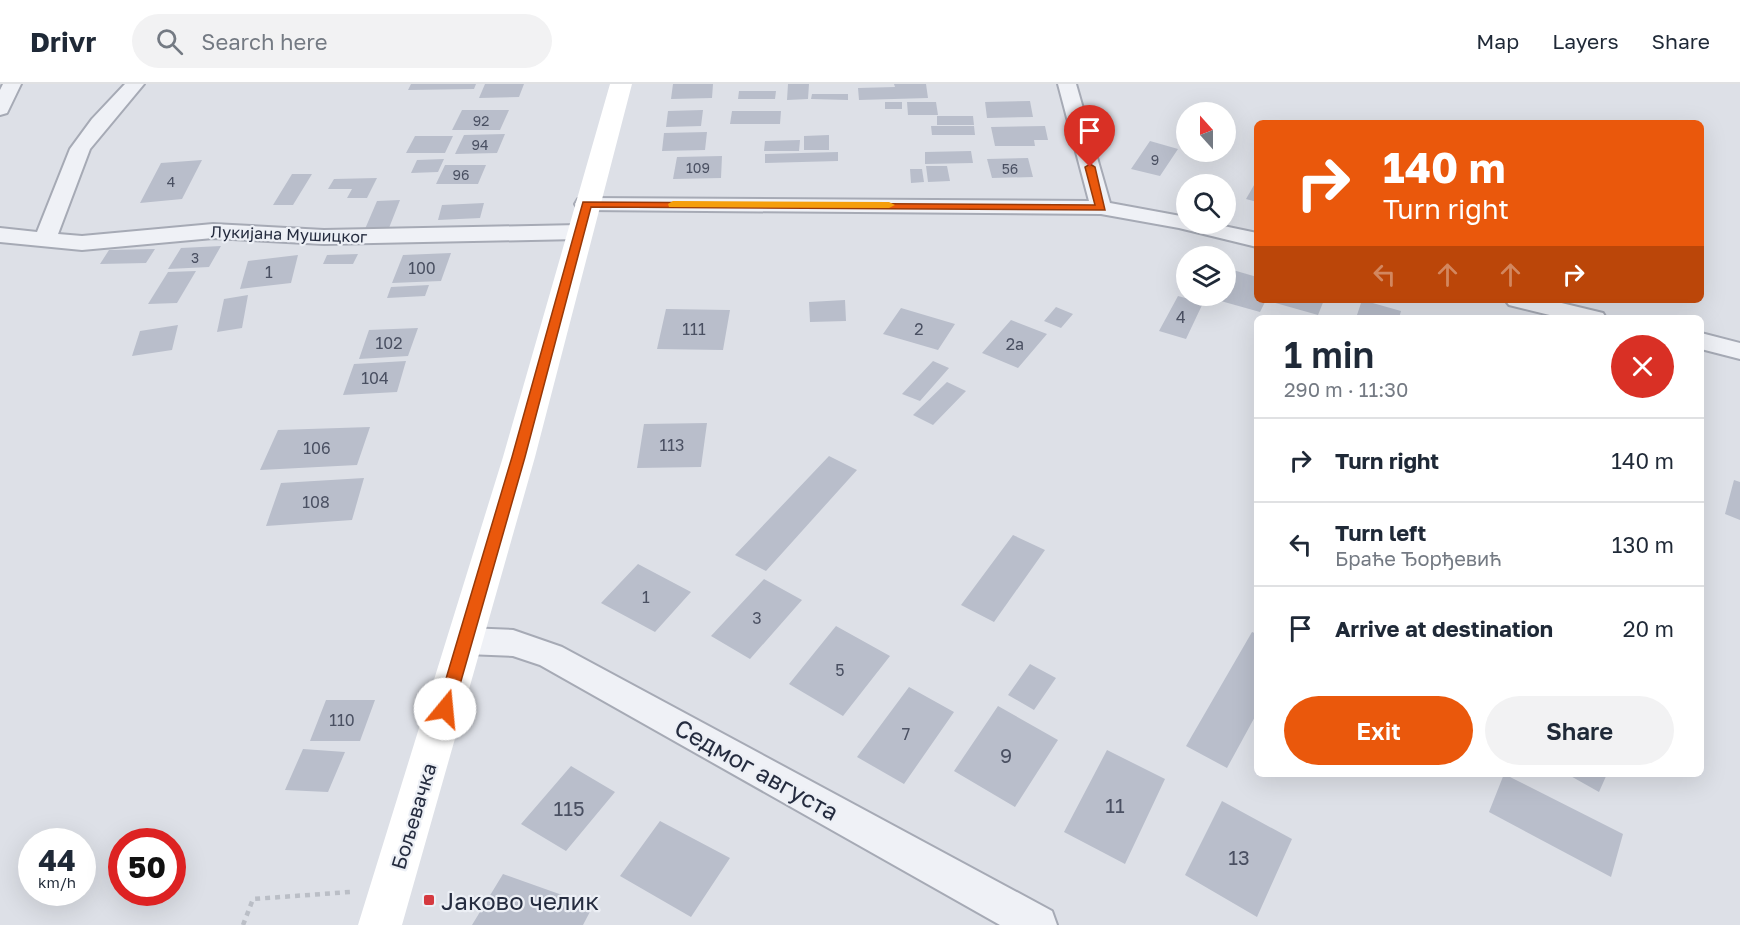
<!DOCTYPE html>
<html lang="en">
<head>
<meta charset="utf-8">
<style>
	body { margin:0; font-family:"Golos Text",sans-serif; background:#f2f2f3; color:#1f2937; height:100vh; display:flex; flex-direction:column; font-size:22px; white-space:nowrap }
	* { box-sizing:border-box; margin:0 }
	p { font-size:20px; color:#747a83 }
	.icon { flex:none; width:33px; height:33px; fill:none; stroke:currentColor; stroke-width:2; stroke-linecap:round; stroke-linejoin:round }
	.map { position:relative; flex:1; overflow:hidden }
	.details { position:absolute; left:1254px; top:231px; width:450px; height:462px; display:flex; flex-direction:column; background:#fff; border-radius:9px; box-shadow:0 6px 24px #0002 }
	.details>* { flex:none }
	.top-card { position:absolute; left:1254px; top:36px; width:450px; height:183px; border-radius:9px; box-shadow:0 6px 24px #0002; background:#ea580c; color:#fff; overflow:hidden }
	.needle { width:39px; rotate:339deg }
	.fabs { position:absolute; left:1176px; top:18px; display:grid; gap:12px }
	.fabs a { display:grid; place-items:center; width:60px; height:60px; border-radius:50%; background:#fff; box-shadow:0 6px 24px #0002; font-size:30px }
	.speed { position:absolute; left:18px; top:744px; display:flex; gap:12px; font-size:30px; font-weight:700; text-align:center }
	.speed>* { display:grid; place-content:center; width:78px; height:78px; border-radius:50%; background:#fff; box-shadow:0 6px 24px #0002; line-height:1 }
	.speed small { font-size:15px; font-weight:400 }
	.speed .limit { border:9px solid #d22; background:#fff; color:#111 }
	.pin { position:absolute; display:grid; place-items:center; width:51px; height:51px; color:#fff; margin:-62px -26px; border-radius:50% 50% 50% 0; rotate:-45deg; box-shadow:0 0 6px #0007 }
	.pin .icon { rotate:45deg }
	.me { position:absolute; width:66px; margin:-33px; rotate:17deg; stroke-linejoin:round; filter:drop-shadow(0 0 4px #0008) }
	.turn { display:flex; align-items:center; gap:21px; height:126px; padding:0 30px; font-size:27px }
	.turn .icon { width:78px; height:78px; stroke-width:2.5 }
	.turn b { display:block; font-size:42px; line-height:51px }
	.lanes { display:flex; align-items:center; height:57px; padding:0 30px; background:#0003; justify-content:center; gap:30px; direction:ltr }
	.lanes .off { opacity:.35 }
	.round { display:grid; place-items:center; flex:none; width:63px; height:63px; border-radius:32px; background:#f2f2f3 }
	.overview { display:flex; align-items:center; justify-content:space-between; height:102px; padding:0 30px }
	h1 { font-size:36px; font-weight:600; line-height:45px }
	.action { display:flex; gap:12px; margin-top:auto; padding:12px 30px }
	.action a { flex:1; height:69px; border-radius:36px; background:#ea580c; color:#fff; font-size:24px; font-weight:600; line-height:69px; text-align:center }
	.action a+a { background:#f2f2f3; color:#1f2937 }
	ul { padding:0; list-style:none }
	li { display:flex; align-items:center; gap:18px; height:84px; padding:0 30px; border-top:2px solid #e0e1e3 }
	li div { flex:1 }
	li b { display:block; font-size:22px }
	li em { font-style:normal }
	header { display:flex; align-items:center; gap:36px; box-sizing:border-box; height:84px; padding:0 30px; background:#fff; border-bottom:2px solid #e0e1e3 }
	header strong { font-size:28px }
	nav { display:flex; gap:33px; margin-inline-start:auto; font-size:21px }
	.search { width:420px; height:54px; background:#f2f2f3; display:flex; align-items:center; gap:15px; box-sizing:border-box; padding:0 21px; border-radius:33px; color:#747a83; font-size:22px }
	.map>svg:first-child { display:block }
</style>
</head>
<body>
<header>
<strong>Drivr</strong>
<div class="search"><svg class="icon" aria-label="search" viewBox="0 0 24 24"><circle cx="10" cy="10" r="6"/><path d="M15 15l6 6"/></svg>Search here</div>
<nav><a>Map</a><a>Layers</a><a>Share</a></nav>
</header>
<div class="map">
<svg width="1740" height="841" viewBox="0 0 1740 841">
	<rect width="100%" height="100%" fill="#dde0e7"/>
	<path fill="#b9becb" d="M411 0H476L474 5 408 6Z
		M485 0H524L519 13 479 14Z
		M673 0H713L712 14 671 15Z
		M788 0H809L808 15 787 16Z
		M894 0H926L928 14 859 16 858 4 895 3Z
		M739 7H776L775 15H738Z
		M812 10H848V16L811 15Z
		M1030 17 1033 33 987 34 985 18Z
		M885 18H902V25H885Z
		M907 18H936L938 31H908Z
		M462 26H509L500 46H452Z
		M703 26 701 42 666 43 668 27Z
		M732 27H781L780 40H730Z
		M937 32H973L974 41H937Z
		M931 42H974L975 51H932Z
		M1045 42 1048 56H1034L1035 62H995L991 43Z
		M707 48 705 66 662 67 664 49Z
		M505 50 497 69 455 70 464 51Z
		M829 51V66H804V52Z
		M415 52H453L445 69H406Z
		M800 56 799 67H764L765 57Z
		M1150 57 1178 65 1160 92 1131 85Z
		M971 67 973 79 925 80V68Z
		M838 68V77L765 79V70Z
		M722 72 721 94 673 95 677 73Z
		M1028 74 1033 93 992 94 987 75Z
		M444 75 438 88 411 89 417 76Z
		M202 76 182 115 140 119 161 79Z
		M445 81H486L478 100H436Z
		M926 82H947L950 97 928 98Z
		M910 85H922L924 98 911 99Z
		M292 90H312L293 121H273Z
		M377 94 367 114H347L352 105H328L334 95Z
		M1257 96V118L1246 115Z
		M400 116 389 144 365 145 377 117Z
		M484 119 480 134 438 136 442 121Z
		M221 162 209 183 168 185 181 164Z
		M155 165 146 179 100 180 109 166Z
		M451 169 441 197 392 199 403 171Z
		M358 170 353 180H323L327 171Z
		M298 171 291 199 240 205 248 177Z
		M1226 184 1257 193 1254 211 1257 216H1266L1260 228 1203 212H1226Z
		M196 187 177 219 148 220 168 188Z
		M429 201 425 212 387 214 391 203Z
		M248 211 242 244 217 248 224 215Z
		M1178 212 1203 219 1186 255 1159 247Z
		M845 216 846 237 810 238 809 218Z
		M1273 216H1324L1318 231 1272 218Z
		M1362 216 1401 227 1399 234H1356Z
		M1056 223 1073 230 1061 244 1044 237Z
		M901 224 955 240 938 266 883 250Z
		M666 225 730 226 723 266 657 265Z
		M1011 236 1047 250 1018 284 982 269Z
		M178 241 172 266 132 272 140 247Z
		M418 244 408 272 359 275 369 246Z
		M406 277 397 308 343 311 354 280Z
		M933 277 949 284 920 317 902 310Z
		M947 298 966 307 933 341 913 331Z
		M707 339 701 383 637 384 644 340Z
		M370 343 357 381 260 386 278 346Z
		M829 372 857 386 766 487 735 471Z
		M364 394 352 436 266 442 281 399Z
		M1734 396 1740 398V436L1725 430Z
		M1013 451 1045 466 994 538 961 521Z
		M638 480 691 508 655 548 601 519Z
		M764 495 802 516 750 575 711 552Z
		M836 542 890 572 843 632 789 600Z
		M1252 548 1257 550V629L1227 684 1186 662Z
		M1030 580 1056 594 1034 626 1008 611Z
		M909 603 954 628 904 700 857 673Z
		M326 616H375L360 657H310Z
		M998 622 1058 656 1015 723 954 687Z
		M303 665 345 668 328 708 285 706Z
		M1107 666 1165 695 1125 780 1064 748Z
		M571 682 615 708 566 767 521 740Z
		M1504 690 1623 750 1611 793 1489 728Z
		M1567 690H1607L1599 708Z
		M1222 717 1292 755 1257 833 1185 791Z
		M660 737 730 774 691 833 620 792Z
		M503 790 593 822 583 841H472Z"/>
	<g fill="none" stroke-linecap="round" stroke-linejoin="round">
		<defs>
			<path id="street" d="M3 0H21L7 29 0 31V6Z
				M125 0H144L90 65 58 150 82 152 213 140 324 146 579 141 587 143 590 148 587 153 579 155 324 160 213 154 82 166 0 158V144L37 148 70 65 92 35Z
				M1058 0H1076L1110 119 1186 133V140H1214L1257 149V163L1179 144 1101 130 586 126 578 125 575 120 578 115 586 114 1089 117Z
				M1505 216H1549L1603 229 1606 234H1562L1509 221Z
				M1701 249 1740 259V275L1701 265Z
				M466 544 513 546 562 563 1052 827 1057 841H1000L540 581 513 572 466 570 455 566 450 557 455 548Z"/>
		</defs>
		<use href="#street" stroke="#a6aab5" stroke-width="4"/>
		<path stroke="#babec6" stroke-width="4.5" stroke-dasharray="5 5" stroke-linecap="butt" d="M243 841 253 815 350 808"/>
		<use href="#street" fill="#eff1f6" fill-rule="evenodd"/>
		<path fill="#fff" fill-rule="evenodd" d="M610 0H632L535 373 402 841H358L503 373Z"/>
	</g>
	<path fill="#ea580c" stroke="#983908" stroke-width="1.5" d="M1090 80 1095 83 1105 126 591 123 525 373 453 625 451 630H440L437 625 512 373 583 118 1095 121 1085 83Z"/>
	<path fill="#f59e0b" d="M673 117 889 118 895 121 889 124 669 123 668 120Z"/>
	<rect fill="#d5393f" stroke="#eceff5" stroke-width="2" x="423" y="810" width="12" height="12" rx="3"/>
	<g text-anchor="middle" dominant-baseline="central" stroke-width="4.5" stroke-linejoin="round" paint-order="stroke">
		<g font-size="14" fill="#4a5062">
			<text x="481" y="36">92</text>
			<text x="480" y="60">94</text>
			<text x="1155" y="75">9</text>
			<text x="698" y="83">109</text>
			<text x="1010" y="84">56</text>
			<text x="461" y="90">96</text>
			<text x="171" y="97">4</text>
			<text x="195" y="173">3</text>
		</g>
		<g font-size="16" fill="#252c3f" stroke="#eceff5">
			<text transform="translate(289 150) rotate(2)">Лукијана Мушицког</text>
		</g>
		<g font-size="16" fill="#4a5062">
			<text x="422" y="184">100</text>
			<text x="269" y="188">1</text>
			<text x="1181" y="233">4</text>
			<text x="694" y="245">111</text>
			<text x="919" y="245">2</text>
			<text x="389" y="259">102</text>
			<text x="1015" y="260">2a</text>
			<text x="375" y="294">104</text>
			<text x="672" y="361">113</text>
			<text x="317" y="364">106</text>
			<text x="316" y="418">108</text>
			<text x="646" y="513">1</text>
			<text x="757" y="534">3</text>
			<text x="840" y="586">5</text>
			<text x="342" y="636">110</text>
			<text x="906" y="650">7</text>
		</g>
		<g font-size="20" fill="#4a5062">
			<text x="1006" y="671">9</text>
			<text x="1115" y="721">11</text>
			<text x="569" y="724">115</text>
			<text x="1239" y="773">13</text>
		</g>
		<g font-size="20" fill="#252c3f" stroke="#eceff5">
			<text transform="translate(413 732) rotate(-73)">Бољевачка</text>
		</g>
		<g font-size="24" fill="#252c3f" stroke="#eceff5">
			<text transform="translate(757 685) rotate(29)">Седмог августа</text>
		</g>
		<g font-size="24" fill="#252c3f" stroke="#eceff5" text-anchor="start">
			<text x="441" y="816">Јаково челик</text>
		</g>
	</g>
</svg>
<div class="fabs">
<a><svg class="needle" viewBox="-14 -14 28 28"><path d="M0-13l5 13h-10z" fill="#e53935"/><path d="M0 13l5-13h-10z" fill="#747a83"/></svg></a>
<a><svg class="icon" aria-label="search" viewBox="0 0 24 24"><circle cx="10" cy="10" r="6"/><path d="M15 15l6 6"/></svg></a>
<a><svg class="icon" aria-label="layers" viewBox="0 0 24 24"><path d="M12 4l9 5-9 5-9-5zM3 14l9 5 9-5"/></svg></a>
</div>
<div class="speed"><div>44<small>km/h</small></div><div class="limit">50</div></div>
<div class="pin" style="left:1090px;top:83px;background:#d93025"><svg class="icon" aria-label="arrive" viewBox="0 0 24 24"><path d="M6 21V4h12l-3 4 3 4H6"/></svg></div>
<svg class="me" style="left:445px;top:625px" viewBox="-20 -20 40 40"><circle r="19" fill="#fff"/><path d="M0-13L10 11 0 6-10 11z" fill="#ea580c"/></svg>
<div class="top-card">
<div class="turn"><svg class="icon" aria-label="right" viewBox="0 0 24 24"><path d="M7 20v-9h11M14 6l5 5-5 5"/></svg><div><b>140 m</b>Turn right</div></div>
<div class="lanes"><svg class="icon off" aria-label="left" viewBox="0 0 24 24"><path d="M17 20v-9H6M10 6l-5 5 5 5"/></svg><svg class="icon off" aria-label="ahead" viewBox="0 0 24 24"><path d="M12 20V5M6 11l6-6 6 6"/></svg><svg class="icon off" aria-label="ahead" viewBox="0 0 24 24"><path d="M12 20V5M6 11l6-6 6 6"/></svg><svg class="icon" aria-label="right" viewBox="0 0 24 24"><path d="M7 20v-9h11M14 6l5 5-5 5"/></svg></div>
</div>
<section class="details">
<div class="overview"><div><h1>1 min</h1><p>290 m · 11:30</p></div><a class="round" style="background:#d93025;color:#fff"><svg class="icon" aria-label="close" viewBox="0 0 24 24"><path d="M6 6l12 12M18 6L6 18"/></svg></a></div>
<ul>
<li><svg class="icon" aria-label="right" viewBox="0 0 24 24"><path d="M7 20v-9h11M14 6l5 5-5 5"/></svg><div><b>Turn right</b></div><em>140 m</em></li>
<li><svg class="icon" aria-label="left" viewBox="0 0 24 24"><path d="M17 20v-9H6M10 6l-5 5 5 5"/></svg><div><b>Turn left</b><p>Браће Ђорђевић</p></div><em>130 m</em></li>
<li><svg class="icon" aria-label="arrive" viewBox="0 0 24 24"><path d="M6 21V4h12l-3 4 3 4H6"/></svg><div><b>Arrive at destination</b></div><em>20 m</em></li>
</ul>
<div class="action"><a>Exit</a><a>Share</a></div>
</section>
</div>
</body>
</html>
